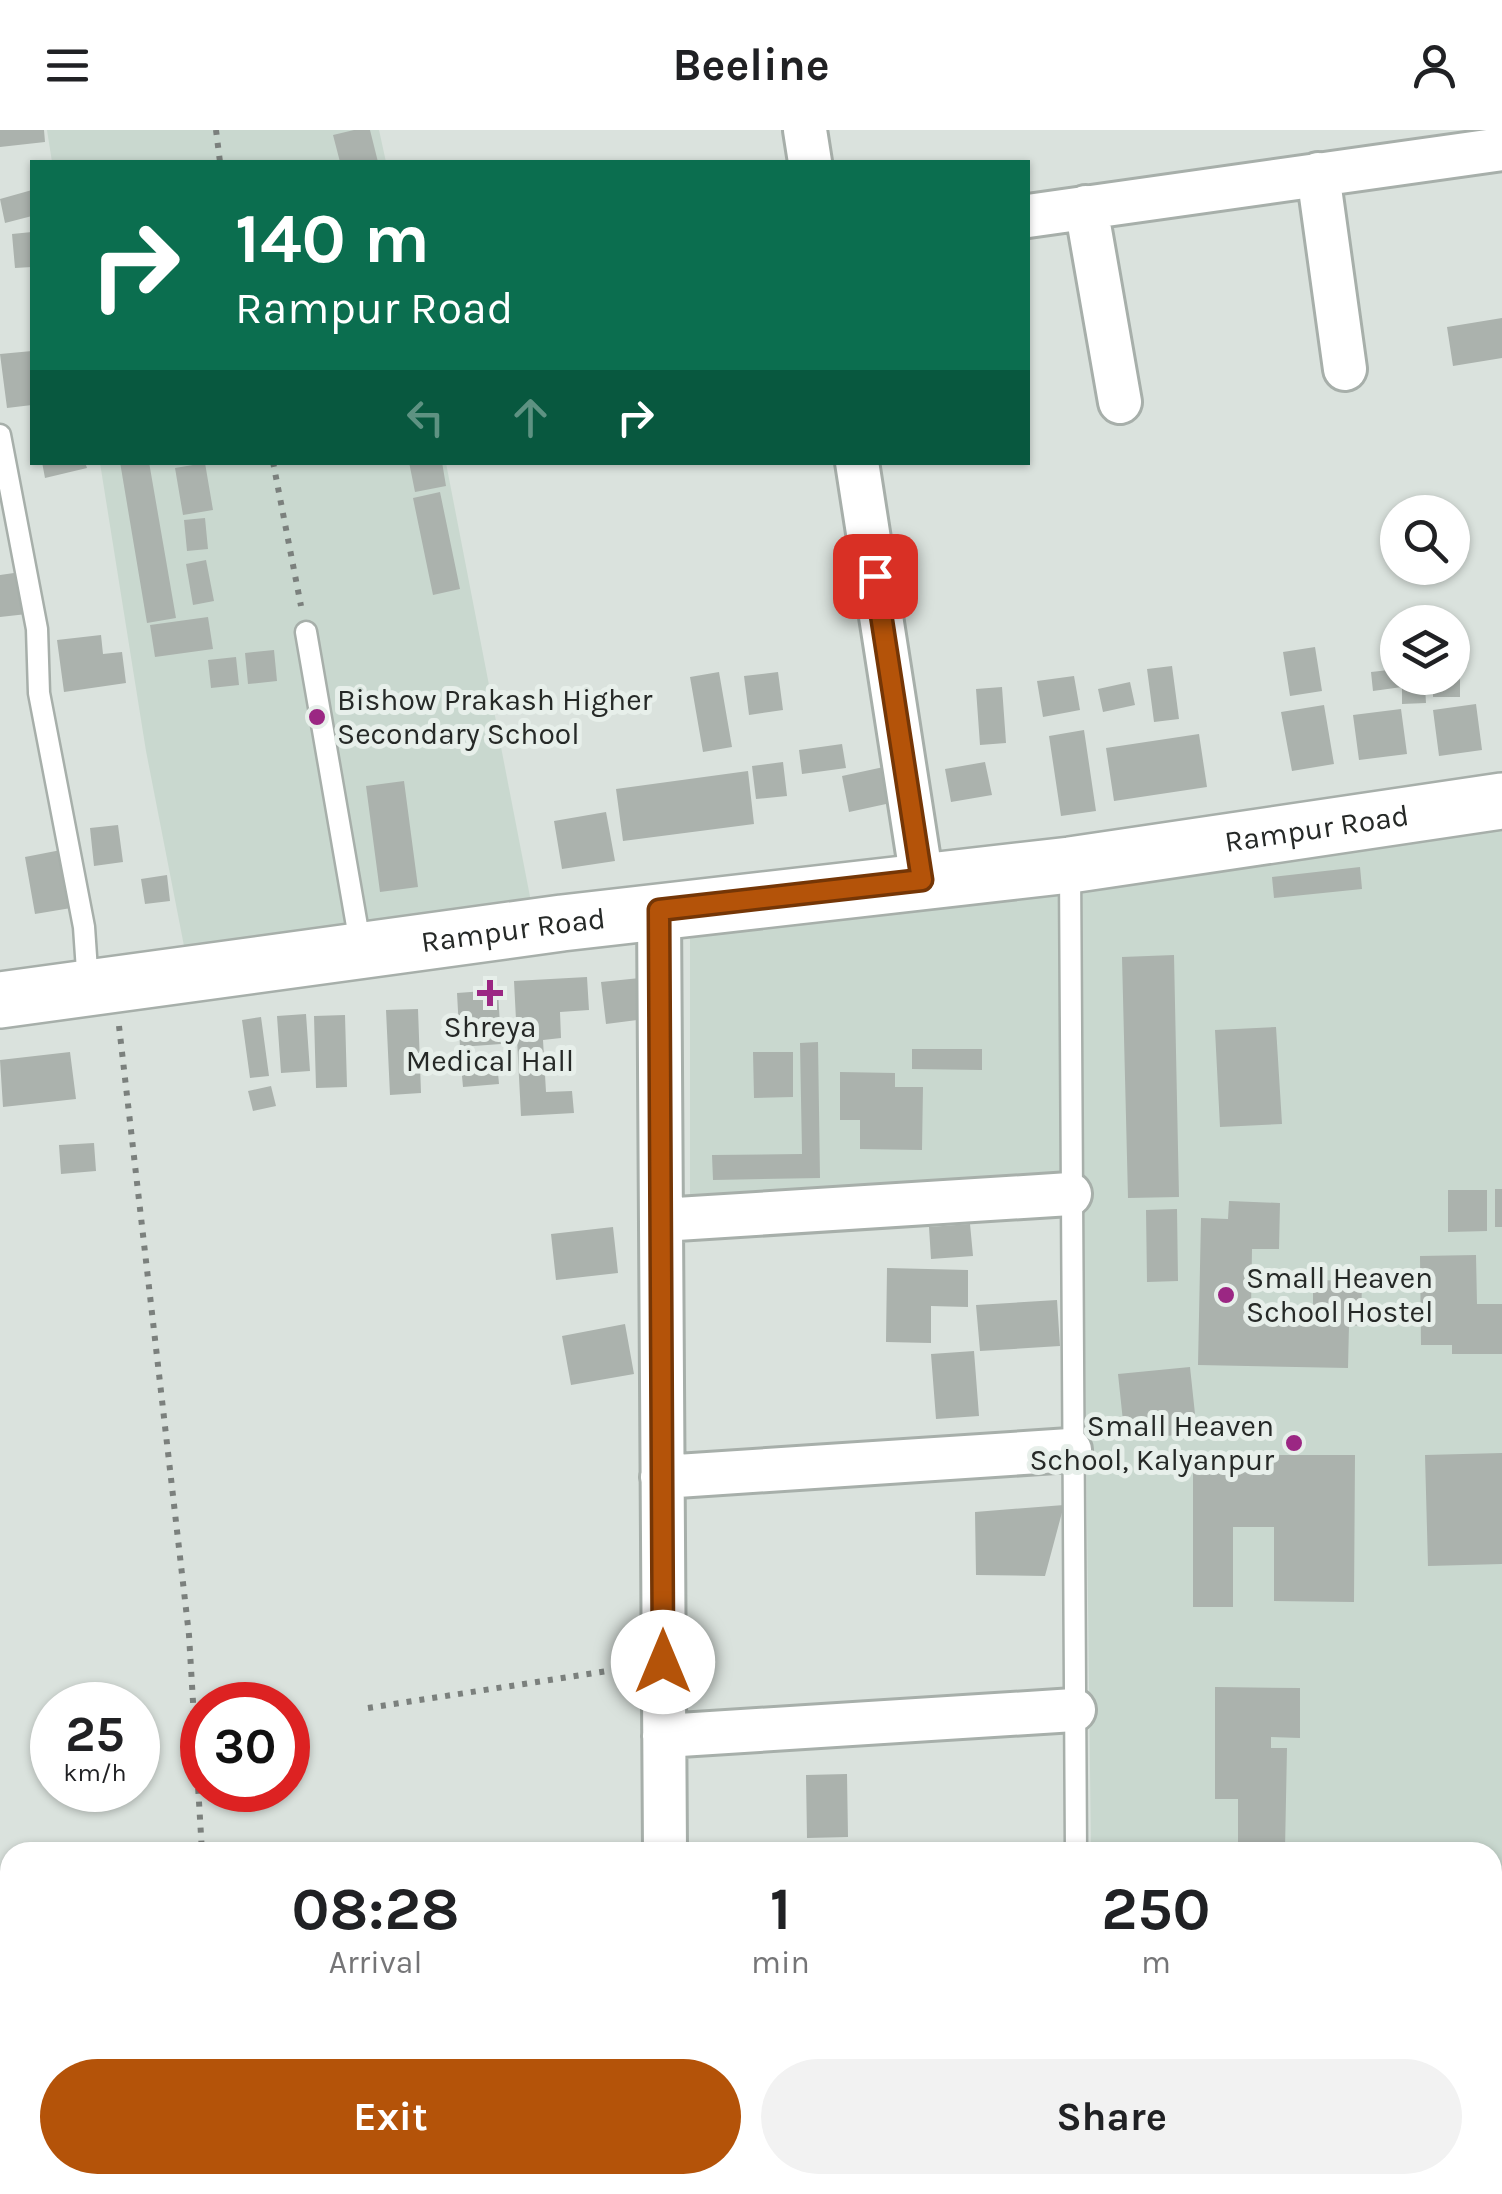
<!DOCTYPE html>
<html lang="en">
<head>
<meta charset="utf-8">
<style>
	body { margin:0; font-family:Karla,sans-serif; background:#f2f2f2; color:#202124; height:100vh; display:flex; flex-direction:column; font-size:38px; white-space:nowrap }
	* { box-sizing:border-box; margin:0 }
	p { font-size:32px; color:#757577 }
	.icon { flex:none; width:55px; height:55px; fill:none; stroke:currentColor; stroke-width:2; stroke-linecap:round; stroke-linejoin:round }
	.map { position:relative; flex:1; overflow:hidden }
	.panel { position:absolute; left:0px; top:1712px; width:1502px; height:352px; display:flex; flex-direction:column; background:#fff; border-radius:30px 30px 0 0; box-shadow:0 2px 8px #0004 }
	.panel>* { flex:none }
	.guide { position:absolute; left:30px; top:30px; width:1000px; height:305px; border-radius:0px; box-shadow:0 2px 8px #0004; background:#0b6e4f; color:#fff; overflow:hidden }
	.fabs { position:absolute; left:1380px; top:365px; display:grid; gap:20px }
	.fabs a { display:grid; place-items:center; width:90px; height:90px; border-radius:50%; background:#fff; box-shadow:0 2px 8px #0004; font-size:50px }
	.speed { position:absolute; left:30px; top:1552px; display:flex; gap:20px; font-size:50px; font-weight:700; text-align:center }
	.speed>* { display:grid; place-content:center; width:130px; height:130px; border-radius:50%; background:#fff; box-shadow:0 2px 8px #0004; line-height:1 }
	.speed small { font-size:25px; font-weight:400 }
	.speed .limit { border:15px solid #d22; background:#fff; color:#111 }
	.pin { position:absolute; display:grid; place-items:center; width:85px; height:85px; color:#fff; margin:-42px; border-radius:20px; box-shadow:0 5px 15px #0006 }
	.me { position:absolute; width:110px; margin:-55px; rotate:0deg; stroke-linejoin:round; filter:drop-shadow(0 0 8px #0008) }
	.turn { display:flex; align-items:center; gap:35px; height:210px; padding:0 40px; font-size:45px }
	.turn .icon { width:130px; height:130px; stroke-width:2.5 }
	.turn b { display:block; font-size:70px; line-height:85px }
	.lanes { display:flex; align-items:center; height:95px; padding:0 40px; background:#0003; justify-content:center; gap:50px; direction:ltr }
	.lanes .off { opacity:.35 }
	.eta { display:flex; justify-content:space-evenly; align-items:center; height:170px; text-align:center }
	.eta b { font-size:60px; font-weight:700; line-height:70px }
	.button { display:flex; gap:20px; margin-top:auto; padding:20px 40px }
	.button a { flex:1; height:115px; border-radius:60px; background:#b45309; color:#fff; font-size:40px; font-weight:700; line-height:115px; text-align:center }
	.button a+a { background:#f2f2f2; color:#202124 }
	header { display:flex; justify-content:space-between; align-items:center; height:130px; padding:0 40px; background:#fff; font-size:45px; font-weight:700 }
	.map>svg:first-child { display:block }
</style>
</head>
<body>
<header><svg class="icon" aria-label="menu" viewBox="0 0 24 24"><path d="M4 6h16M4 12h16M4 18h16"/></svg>Beeline<svg class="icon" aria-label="person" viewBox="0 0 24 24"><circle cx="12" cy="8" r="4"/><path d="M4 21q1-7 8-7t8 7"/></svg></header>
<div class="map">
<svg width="1502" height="2064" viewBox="0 0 1502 2064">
	<rect width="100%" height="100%" fill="#dae2dd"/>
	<path fill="#c9d8cf" d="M47 0H379L386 32H52Z
		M100 333H446L532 777 185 821 146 621Z
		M1502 694V1987L1493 1989 1492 1722H1091L1083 1049 690 1074V804Z"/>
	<path fill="#abb2ad" d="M0 0H44L45 12 0 17Z
		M354 0H370L378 32H340L333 5Z
		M32 60V86L5 93 0 69Z
		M32 102V137L15 138 12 104Z
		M1502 188V228L1453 236 1447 197Z
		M32 221V275L7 278 0 224Z
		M42 332H85L87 338 45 348Z
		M120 332H149L176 488 147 493Z
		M409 332H442L446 356 415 362Z
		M205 333 213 380 183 385 175 338Z
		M440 362 460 459 433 465 413 368Z
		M205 388 208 419 187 421 184 390Z
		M206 430 214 471 193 475 186 434Z
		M21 442 27 484 0 487V445Z
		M208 487 213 519 155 527 150 495Z
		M101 505 103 524 122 522 126 553 64 562 57 510Z
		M1315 517 1322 561 1290 566 1283 522Z
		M274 520 277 551 248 554 245 523Z
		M236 527 239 555 211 558 208 530Z
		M1172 536 1179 589 1154 592 1147 539Z
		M1398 539 1402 557 1373 561 1371 542Z
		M1452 539H1460V567H1433V548H1452Z
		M719 542 732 617 703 622 690 547Z
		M778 542 783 580 749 585 744 546Z
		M1074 546 1080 580 1043 587 1037 551Z
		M1130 552 1135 575 1103 582 1098 559Z
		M1002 557 1006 613 980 615 976 559Z
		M1402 557H1425L1426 573 1402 574Z
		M1476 574 1482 620 1439 626 1433 580Z
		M1324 575 1334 634 1292 641 1281 582Z
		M1401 579 1407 624 1359 630 1353 585Z
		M1084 600 1096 681 1061 686 1049 606Z
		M1199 604 1207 657 1114 671 1106 618Z
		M842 614 846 638 802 644 799 620Z
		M783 632 787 666 756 669 752 636Z
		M985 632 992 665 951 672 945 639Z
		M893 635 900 671 849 682 842 646Z
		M748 641 754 694 623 711 616 659Z
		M404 651 418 757 380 762 366 656Z
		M606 682 615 731 562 739 554 691Z
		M118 695 123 732 94 736 90 698Z
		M61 720 71 778 35 784 25 727Z
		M1360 737 1362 759 1274 768 1272 747Z
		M167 745 170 771 145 774 141 749Z
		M1174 825 1179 1067 1128 1068 1122 827Z
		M587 847 589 880 560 882 561 908 543 910 546 962 572 961 574 983 521 986 514 851Z
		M640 848 645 889 606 894 601 852Z
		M498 860 501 914 460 917 457 863Z
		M418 879 421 963 390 965 386 880Z
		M306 884 310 941 281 943 277 886Z
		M345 885 347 957 316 958 314 886Z
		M261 887 269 946 250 948 242 890Z
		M1276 897 1282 994 1220 997 1215 900Z
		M818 912 820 1048 713 1050 712 1025 802 1024 800 913Z
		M912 919H982V940L912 939Z
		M70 922 76 969 3 977 0 930Z
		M753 922H793V967L754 968Z
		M497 932 499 954 463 957 461 935Z
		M840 942 895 943V957H923L922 1020 860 1019V990H840Z
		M271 956 276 976 253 981 248 961Z
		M94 1013 96 1041 61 1044 59 1015Z
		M1495 1059H1502V1097H1495Z
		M1448 1060H1487V1101L1448 1102Z
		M1229 1071 1280 1073 1279 1119H1252L1251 1179 1313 1180V1150L1362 1151 1361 1196 1349 1195 1348 1238 1198 1235 1201 1088 1228 1089Z
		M1177 1079 1178 1151 1147 1152 1146 1080Z
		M970 1094 973 1126 931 1129 929 1097Z
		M613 1097 618 1143 556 1150 551 1104Z
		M1476 1125 1477 1174H1502V1224H1452V1215H1421L1420 1126Z
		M887 1138 968 1140V1177L931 1176V1213L886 1212Z
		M1057 1170 1060 1216 980 1221 976 1175Z
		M625 1194 634 1244 571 1255 562 1206Z
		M974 1221 979 1286 936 1289 931 1224Z
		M1190 1237 1197 1303 1125 1310 1118 1244Z
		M1502 1323V1434L1428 1436 1425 1325Z
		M1232 1325H1355L1354 1472 1274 1471V1397H1233V1477H1193V1335L1233 1334Z
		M1064 1375 1045 1446 976 1445 975 1382Z
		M1215 1557 1300 1558V1608L1271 1607V1618H1287L1285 1720 1238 1719V1669H1215Z
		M847 1644 848 1707 807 1708 806 1645Z"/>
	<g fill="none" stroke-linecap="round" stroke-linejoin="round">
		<defs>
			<path id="service" d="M0 305 37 499 39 563 84 797 88 855
				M306 502 361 819
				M1070 737 1076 1722"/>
			<path id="minor" d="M805 0 810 32
				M1318 44 1345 239
				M1086 77 1120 272
				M1028 86 1502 19
				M857 332 922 750
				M659 781 665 1722
				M661 1090 1070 1064
				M662 1347 1070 1320
				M664 1606 1074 1580
				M671 2055V2064"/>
			<g id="secondary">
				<path id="s1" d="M0 870 562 793 1070 735 1502 671"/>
			</g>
		</defs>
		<use href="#service" stroke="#a7afaa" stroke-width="25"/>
		<use href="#minor" stroke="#a7afaa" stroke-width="48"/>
		<use href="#secondary" stroke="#a7afaa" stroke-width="60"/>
		<path stroke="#7b807d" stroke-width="6" stroke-dasharray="5 8" stroke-linecap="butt" d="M216 0 220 32
			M273 332 301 476
			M119 896 189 1505 202 1722
			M368 1578 627 1538
			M209 2055V2064"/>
		<use href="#service" stroke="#fff" stroke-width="20"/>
		<use href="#minor" stroke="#fff" stroke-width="42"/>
		<use href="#secondary" stroke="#fff" stroke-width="55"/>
	</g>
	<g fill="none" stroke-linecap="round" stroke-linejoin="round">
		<defs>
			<path id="route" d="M663 1532 659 780 922 750 875 446"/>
		</defs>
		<use href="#route" stroke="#753606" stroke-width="25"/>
		<use href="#route" stroke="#b45309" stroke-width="18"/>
	</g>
	<g fill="#9b2783" stroke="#e7efea" stroke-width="4">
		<circle cx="317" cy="587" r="10"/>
		<path d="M485 848h10v10h10v10h-10v10h-10v-10h-10v-10h10z"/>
		<circle cx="1226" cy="1165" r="10"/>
		<circle cx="1294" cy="1313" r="10"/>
	</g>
	<g text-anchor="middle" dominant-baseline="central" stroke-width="10" stroke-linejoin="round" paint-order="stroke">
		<g font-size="30" fill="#262927" stroke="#e7efea" text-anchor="start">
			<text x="337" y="570">Bishow Prakash Higher<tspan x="337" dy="34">Secondary School</tspan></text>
			<text x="490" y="897" text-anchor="middle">Shreya<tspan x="490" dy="34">Medical Hall</tspan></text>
			<text x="1246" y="1148">Small Heaven<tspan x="1246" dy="34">School Hostel</tspan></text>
			<text x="1274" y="1296" text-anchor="end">Small Heaven<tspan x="1274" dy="34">School, Kalyanpur</tspan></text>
		</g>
		<g font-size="30" fill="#262927" stroke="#e7efea">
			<text stroke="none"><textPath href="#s1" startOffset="1328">Rampur Road</textPath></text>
			<text stroke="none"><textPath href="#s1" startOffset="518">Rampur Road</textPath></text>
		</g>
	</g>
</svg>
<div class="fabs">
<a><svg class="icon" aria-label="search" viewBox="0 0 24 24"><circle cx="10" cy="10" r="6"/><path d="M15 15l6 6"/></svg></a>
<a><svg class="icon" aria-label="layers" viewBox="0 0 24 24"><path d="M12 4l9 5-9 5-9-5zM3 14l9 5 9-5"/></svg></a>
</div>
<div class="speed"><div>25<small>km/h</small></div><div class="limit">30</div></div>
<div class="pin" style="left:875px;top:446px;background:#d93025"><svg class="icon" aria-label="arrive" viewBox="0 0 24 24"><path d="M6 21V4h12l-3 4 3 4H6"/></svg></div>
<svg class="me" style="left:663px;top:1532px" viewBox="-20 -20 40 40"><circle r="19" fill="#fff"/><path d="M0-13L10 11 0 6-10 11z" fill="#b45309"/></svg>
<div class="guide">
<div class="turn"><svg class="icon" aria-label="right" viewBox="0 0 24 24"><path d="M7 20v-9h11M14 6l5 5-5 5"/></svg><div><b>140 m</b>Rampur Road</div></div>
<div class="lanes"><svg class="icon off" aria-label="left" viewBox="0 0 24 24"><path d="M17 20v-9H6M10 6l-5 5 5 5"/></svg><svg class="icon off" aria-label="ahead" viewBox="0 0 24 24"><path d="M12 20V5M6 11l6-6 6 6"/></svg><svg class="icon" aria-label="right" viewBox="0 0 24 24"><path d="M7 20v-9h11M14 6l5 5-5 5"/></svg></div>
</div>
<section class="panel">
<div class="eta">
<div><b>08:28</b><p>Arrival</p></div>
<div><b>1</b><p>min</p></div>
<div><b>250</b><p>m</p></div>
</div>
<div class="button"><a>Exit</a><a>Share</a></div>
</section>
</div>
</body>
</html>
